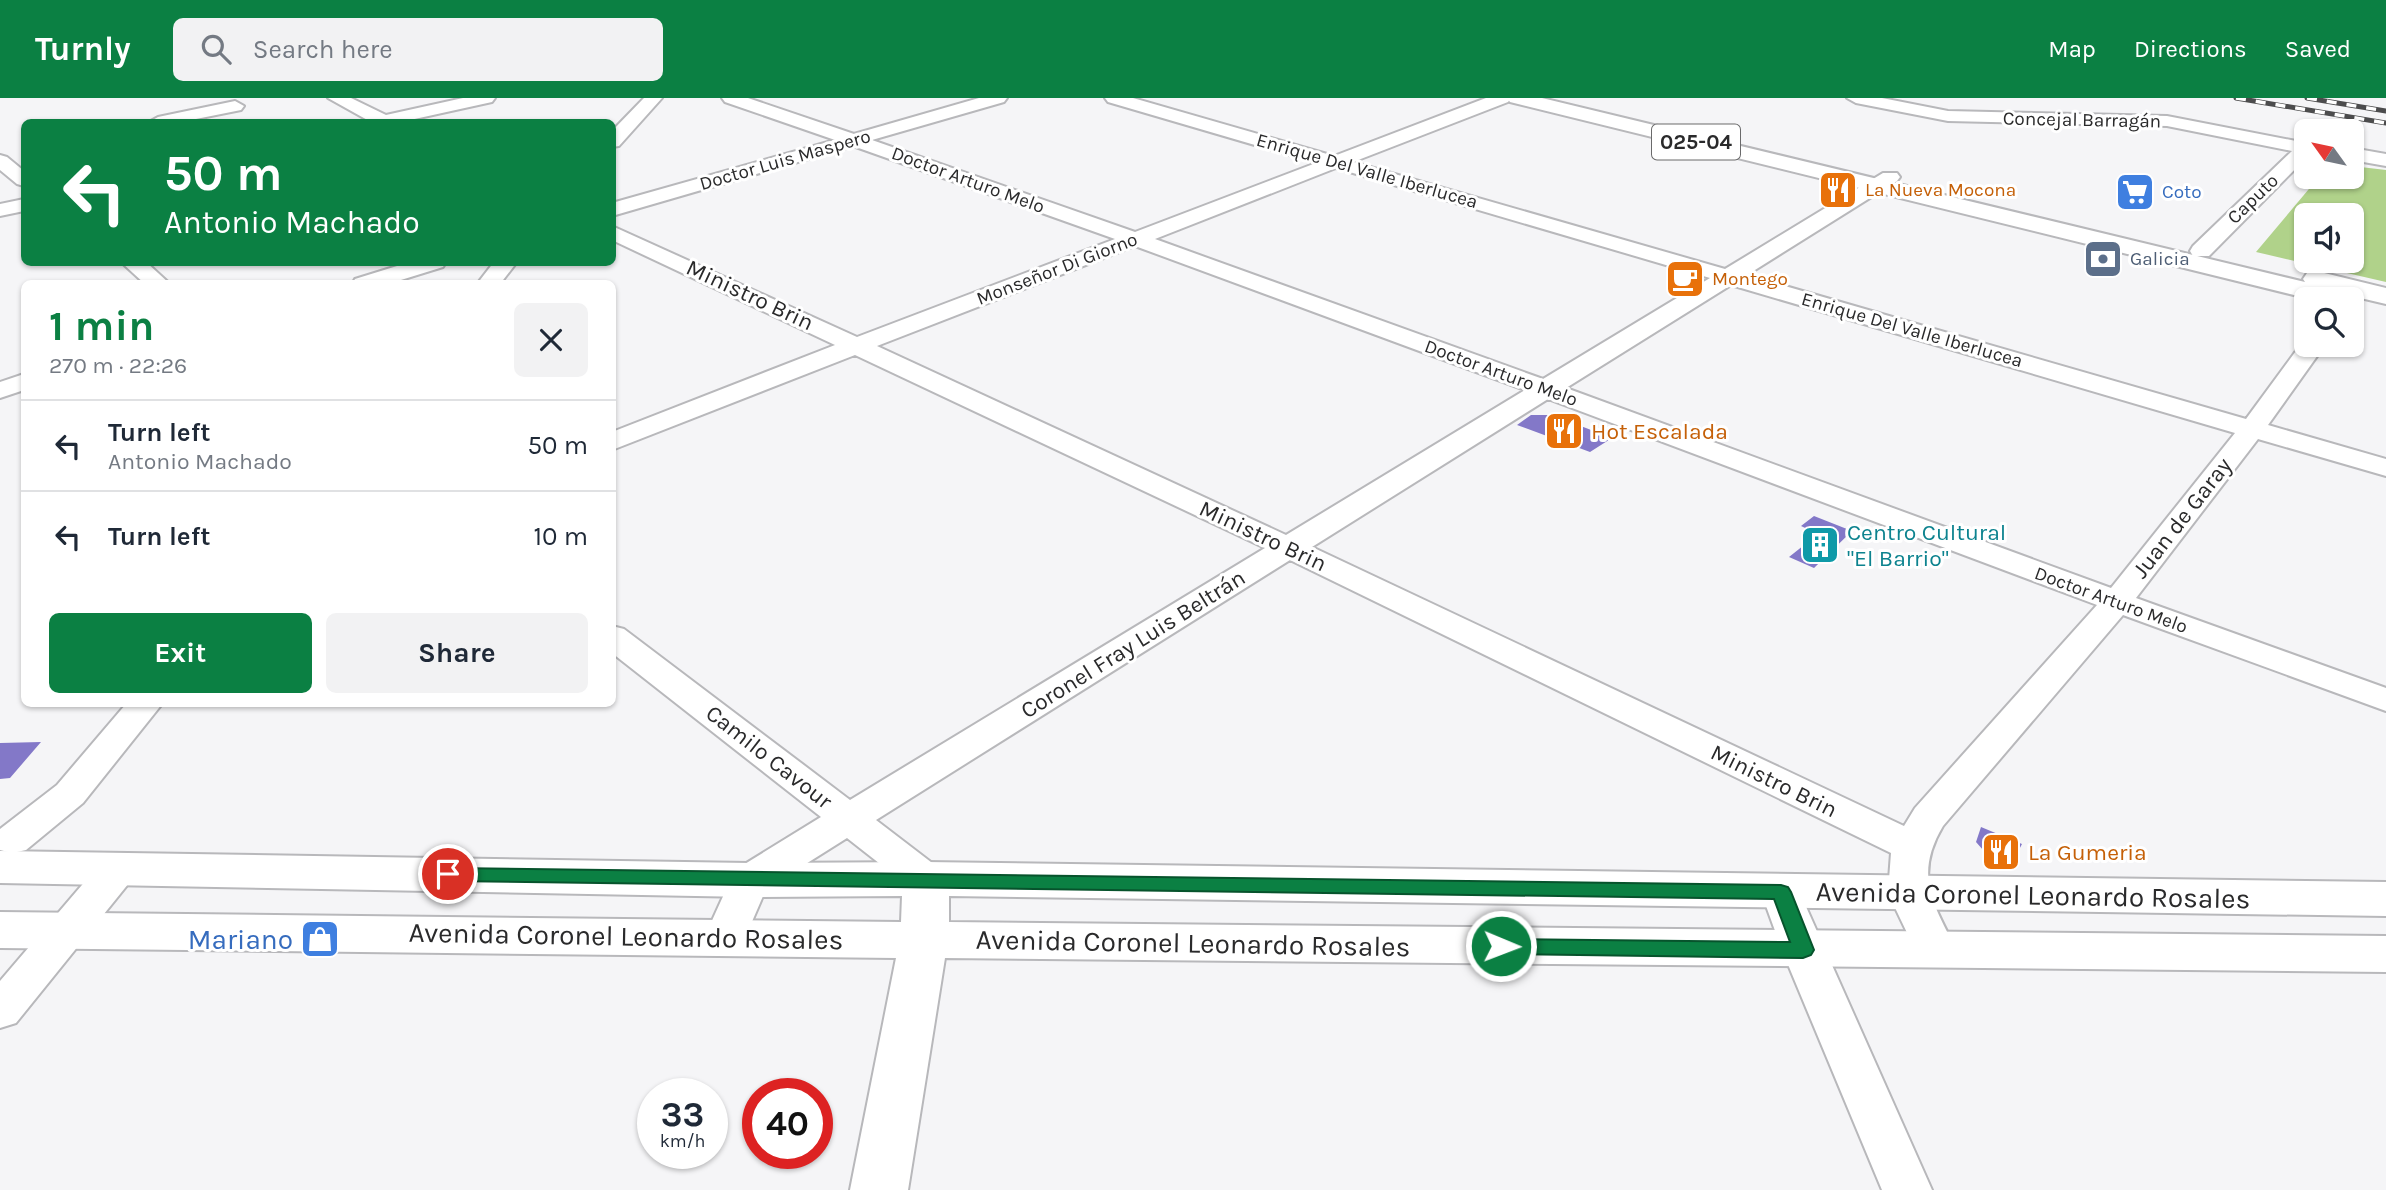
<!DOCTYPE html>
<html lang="en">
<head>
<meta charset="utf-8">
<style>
	body { margin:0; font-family:Karla,sans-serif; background:#f2f2f3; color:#1f2937; height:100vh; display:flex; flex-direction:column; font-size:26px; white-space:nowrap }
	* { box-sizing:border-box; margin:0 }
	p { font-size:23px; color:#747a83 }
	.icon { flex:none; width:38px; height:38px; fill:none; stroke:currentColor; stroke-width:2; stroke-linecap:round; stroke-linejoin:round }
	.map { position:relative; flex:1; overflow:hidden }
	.side { position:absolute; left:21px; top:182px; width:595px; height:427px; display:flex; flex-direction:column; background:#fff; border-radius:10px; box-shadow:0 2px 5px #0004 }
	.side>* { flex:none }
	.top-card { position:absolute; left:21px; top:21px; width:595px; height:147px; border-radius:10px; box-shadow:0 2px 5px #0004; background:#0b8043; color:#fff; overflow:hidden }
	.needle { width:46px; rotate:303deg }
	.controls { position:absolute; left:2294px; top:21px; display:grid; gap:14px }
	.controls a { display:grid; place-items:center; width:70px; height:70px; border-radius:10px; background:#fff; box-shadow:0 2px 5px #0004; font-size:35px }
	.speed { position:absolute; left:637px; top:980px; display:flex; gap:14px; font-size:35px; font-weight:700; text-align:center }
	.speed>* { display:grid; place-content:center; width:91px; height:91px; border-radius:50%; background:#fff; box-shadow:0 2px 5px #0004; line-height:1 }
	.speed small { font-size:18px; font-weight:400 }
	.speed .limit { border:10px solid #d22; background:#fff; color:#111 }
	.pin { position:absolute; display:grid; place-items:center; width:60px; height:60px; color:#fff; margin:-30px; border:4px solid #fff; border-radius:50%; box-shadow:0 2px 7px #0007 }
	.me { position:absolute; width:77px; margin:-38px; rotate:91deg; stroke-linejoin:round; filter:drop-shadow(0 0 5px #0008) }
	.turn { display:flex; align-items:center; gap:24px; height:147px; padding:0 28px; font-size:32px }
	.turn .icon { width:91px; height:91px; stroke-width:2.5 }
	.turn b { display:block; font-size:49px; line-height:60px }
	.round { display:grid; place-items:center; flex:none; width:74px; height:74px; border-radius:10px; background:#f2f2f3 }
	.overview { display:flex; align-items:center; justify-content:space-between; height:119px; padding:0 28px }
	h1 { font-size:42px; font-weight:700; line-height:52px; color:#0b8043 }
	.cta { display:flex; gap:14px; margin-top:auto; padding:14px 28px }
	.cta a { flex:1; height:80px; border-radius:10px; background:#0b8043; color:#fff; font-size:28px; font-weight:700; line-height:80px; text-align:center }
	.cta a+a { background:#f2f2f3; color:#1f2937 }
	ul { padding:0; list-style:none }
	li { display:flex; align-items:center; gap:21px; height:91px; padding:0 28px; border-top:2px solid #e0e1e3 }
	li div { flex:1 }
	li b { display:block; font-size:26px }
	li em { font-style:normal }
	header { display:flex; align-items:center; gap:42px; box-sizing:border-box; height:98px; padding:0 35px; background:#0b8043; color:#fff }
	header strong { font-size:33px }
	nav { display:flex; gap:38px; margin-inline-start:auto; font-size:24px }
	.search { width:490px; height:63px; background:#f2f2f3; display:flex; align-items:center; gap:18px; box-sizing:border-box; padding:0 24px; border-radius:10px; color:#747a83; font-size:26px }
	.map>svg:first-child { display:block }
</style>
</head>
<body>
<header>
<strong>Turnly</strong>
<div class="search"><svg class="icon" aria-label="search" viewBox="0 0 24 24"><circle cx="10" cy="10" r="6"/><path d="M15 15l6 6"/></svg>Search here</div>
<nav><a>Map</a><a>Directions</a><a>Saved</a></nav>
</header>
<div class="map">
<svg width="2386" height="1092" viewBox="0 0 2386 1092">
	<rect width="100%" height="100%" fill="#f5f5f7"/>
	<path fill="#b0d28a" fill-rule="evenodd" d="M2352 68 2386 72V184L2256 154 2319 79H2352ZM2306 117H2352V163H2306Z"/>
	<path fill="#8378c8" d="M1531 317H1552L1612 340 1590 354 1517 327Z
		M1814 418 1852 433 1814 470 1789 459 1818 436 1801 428Z
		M41 644 10 680 0 681V645Z
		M1981 729 2022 746 2010 769 1991 761 1976 744Z"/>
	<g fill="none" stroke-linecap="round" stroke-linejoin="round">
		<defs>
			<path id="minor" d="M328 0H351L386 17 463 0H495L492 4 401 24H371Z
				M644 0H662L619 48 612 49V33Z
				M722 0H748L854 36 979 0H1007L1004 4 872 42 1135 134 1316 65 1108 4 1105 0H1133L1334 58 1486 0H1511L1508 4 1353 64 1725 171 1883 75H1897L1900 79 1897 83 1747 177 2246 321 2304 242 2306 241V247H2325L2268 327 2386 361V378L2258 341 2136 500 2386 590V613L2123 517 1943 728C1913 778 1934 807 1957 853L1951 864 1936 869 1921 864 1888 795 1891 755 1290 462 876 722 940 771 946 781 940 791 926 795 912 791 847 740 766 791 741 849 726 854 711 849 705 838 735 772 821 719 612 555V528L624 531 850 702 1265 450 855 257 612 352V334L835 247 612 142V128L857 239 1115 141 853 48 612 118V105L835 42 725 4ZM1336 70 1710 180 1543 281 1155 141ZM1135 148 1525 292 1286 437 877 248ZM1731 187 2235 335 2111 490 1566 290ZM1548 301 2097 507 1915 710 1904 728 1312 449Z
				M1847 0H1882L1948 13 2167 18 2306 45V60L2209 158H2193L2190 153 2193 148 2292 53 2167 28 1948 23 1856 5Z
				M235 3 244 8 241 12 181 24H149L158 19Z
				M2352 50 2386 56V68L2352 62Z
				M0 57 7 59 24 73V88L17 86 0 72Z
				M24 101V113L0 118V106Z
				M121 164H146L170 186H145Z
				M410 164H446L443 169 388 186H352L355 181Z
				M494 164H517L500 186H477Z
				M24 276V292L0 300V284Z
				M126 606H162L83 705 26 752 12 755 0 752V731L57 687Z
				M119 756 133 760 139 770 133 780 16 925 0 930V883L105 760Z
				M1781 779 1795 784 1932 1092H1882L1782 852 1761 794 1767 784Z"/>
			<path id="tertiary" d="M0 753 749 765 926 764 2386 784V818L949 798V824L2386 838V874L945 860 908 1092H850L896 860 0 850V814L901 824 902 798 749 799 0 785Z"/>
			<path id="primary" d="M1507 0H1542L2305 184 2303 181 2307 175 2316 173 2386 190V206L2352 198 2354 201 2352 204V201H2310L1510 4Z"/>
		</defs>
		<use href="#minor" stroke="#b8b8bb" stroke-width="4"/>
		<use href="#tertiary" stroke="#b8b8bb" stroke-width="4"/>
		<use href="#primary" stroke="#b8b8bb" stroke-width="4"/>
		<use href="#minor" fill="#fff" fill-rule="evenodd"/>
		<use href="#tertiary" fill="#fff" fill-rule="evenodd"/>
		<use href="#primary" fill="#fff" fill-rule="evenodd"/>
		<defs>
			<path id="rail" d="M2236 0 2386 25
				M2307 0 2386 13"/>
		</defs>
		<use href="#rail" stroke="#4c4c4d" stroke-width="5"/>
		<use href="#rail" stroke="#fff" stroke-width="3.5" stroke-dasharray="10" stroke-linecap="butt"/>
	</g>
	<path fill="#0b8043" stroke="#07532c" stroke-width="2" d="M448 770 1781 787 1788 789 1791 794 1814 852 1811 857 1803 860 1501 856 1494 854 1491 848 1494 843 1501 841 1790 844 1774 801 448 783 441 781 438 776 441 771Z"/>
	<defs>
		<symbol id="restaurant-square" viewBox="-11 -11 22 22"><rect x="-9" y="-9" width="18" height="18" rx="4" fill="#e8710a" stroke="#fff"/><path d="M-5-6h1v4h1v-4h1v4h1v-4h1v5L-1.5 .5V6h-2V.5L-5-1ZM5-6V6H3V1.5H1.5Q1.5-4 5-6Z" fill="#fff"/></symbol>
		<symbol id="supermarket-square" viewBox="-11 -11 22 22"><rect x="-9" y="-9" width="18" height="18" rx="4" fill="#3f7fe0" stroke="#fff"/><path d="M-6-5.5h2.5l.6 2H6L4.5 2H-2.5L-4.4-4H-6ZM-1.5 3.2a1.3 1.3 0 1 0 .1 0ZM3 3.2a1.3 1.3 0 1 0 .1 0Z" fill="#fff"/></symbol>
		<symbol id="bank-square" viewBox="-11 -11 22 22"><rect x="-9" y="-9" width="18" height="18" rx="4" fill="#5c6f8a" stroke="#fff"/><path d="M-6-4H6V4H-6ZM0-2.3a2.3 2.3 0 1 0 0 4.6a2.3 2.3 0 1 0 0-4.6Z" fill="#fff"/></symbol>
		<symbol id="cafe-square" viewBox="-11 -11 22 22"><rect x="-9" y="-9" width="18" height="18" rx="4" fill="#e8710a" stroke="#fff"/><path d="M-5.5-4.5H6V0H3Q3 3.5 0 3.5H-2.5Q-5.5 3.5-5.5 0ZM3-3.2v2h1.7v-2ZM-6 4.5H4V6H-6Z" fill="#fff"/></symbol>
		<symbol id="building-square" viewBox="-11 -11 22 22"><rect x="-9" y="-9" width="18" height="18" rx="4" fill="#0f9aa8" stroke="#fff"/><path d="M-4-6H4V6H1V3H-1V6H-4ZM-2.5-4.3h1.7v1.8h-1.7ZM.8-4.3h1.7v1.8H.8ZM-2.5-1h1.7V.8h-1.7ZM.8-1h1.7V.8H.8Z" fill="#fff"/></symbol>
		<symbol id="shop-square" viewBox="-11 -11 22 22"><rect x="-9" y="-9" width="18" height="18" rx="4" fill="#3f7fe0" stroke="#fff"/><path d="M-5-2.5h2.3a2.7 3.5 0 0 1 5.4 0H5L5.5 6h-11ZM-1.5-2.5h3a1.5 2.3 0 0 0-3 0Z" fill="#fff"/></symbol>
	</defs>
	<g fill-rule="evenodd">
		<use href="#restaurant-square" x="1816" y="70" width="44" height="44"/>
		<use href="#supermarket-square" x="2113" y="72" width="44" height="44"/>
		<use href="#bank-square" x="2081" y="139" width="44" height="44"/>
		<use href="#cafe-square" x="1663" y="159" width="44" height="44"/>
		<use href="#restaurant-square" x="1542" y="311" width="44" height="44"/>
		<use href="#building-square" x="1798" y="425" width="44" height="44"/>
		<use href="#restaurant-square" x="1979" y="732" width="44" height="44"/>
		<use href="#shop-square" x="298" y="819" width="44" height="44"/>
	</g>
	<g text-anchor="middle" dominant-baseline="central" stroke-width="6" stroke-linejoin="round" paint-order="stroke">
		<g font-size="19" fill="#2a2a2b" stroke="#fff">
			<text transform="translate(2082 22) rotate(1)">Concejal Barragán</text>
			<text transform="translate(785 62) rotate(-16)">Doctor Luis Maspero</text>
			<text transform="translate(1367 73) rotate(16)">Enrique Del Valle Iberlucea</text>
			<text transform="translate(968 82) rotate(20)">Doctor Arturo Melo</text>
			<text transform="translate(2253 101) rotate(-44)">Caputo</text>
			<text transform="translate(1057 171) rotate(-21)">Monseñor Di Giorno</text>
			<text transform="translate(1912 232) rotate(16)">Enrique Del Valle Iberlucea</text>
			<text transform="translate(1501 275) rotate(20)">Doctor Arturo Melo</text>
			<text transform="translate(2111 502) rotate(20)">Doctor Arturo Melo</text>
		</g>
		<g font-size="19" fill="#c56008" stroke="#fff" text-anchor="start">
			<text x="1865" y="92">La Nueva Mocona</text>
			<text x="1712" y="181">Montego</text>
		</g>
		<g font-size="19" fill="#366cbe" stroke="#fff" text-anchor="start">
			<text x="2162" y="94">Coto</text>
		</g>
		<g font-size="19" fill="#4e5e75" stroke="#fff" text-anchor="start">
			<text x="2130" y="161">Galicia</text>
		</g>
		<rect fill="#fff" stroke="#6a6a6b" stroke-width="2" x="1652" y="26.5" width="88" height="35" rx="5"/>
		<g font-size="21" font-weight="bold" fill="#2a2a2b">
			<text x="1696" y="44">025-04</text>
		</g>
		<g font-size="23" fill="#2a2a2b" stroke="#fff">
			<text transform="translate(750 197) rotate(25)">Ministro Brin</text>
			<text transform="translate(2182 420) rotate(-52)">Juan de Garay</text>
			<text transform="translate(1263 438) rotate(25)">Ministro Brin</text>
			<text transform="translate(1133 546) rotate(-32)">Coronel Fray Luis Beltrán</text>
			<text transform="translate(769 659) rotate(38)">Camilo Cavour</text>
			<text transform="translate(1774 683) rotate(26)">Ministro Brin</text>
		</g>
		<g font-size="23" fill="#c56008" stroke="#fff" text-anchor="start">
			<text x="1591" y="333">Hot Escalada</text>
			<text x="2028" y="754">La Gumeria</text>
		</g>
		<g font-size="23" fill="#0d838f" stroke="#fff" text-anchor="start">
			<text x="1847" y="434">Centro Cultural<tspan x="1847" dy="26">"El Barrio"</tspan></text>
		</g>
		<g font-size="28" fill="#2a2a2b" stroke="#fff">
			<text transform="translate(2033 797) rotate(1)">Avenida Coronel Leonardo Rosales</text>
			<text transform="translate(626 838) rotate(1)">Avenida Coronel Leonardo Rosales</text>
			<text transform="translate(1193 845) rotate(1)">Avenida Coronel Leonardo Rosales</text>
		</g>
		<g font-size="28" fill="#366cbe" stroke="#fff" text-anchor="end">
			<text x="293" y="841">Mariano</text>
		</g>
	</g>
</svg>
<div class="controls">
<a><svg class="needle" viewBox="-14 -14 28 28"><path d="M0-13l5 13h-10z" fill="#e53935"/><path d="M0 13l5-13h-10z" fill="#747a83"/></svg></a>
<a><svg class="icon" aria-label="sound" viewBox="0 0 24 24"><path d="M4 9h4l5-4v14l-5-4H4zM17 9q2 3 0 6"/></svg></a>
<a><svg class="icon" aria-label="search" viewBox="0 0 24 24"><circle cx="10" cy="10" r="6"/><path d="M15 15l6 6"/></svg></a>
</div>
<div class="speed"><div>33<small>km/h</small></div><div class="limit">40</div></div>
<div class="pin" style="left:448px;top:776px;background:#d93025"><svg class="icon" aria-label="arrive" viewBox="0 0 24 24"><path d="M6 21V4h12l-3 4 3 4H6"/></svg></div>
<svg class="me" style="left:1501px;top:848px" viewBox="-20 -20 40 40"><circle r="17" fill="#0b8043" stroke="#fff" stroke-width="3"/><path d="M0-11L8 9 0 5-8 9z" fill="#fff"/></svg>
<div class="top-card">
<div class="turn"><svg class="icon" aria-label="left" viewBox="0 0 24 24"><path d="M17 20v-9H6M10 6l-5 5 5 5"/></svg><div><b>50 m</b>Antonio Machado</div></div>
</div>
<section class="side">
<div class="overview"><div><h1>1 min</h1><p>270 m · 22:26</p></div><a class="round"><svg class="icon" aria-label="close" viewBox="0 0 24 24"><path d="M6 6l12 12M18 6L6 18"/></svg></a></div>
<ul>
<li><svg class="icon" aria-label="left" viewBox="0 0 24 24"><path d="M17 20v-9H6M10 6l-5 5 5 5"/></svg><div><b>Turn left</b><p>Antonio Machado</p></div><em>50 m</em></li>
<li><svg class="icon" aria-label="left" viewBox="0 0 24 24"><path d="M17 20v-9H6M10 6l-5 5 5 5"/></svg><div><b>Turn left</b></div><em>10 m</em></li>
</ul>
<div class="cta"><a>Exit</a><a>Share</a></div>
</section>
</div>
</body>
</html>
